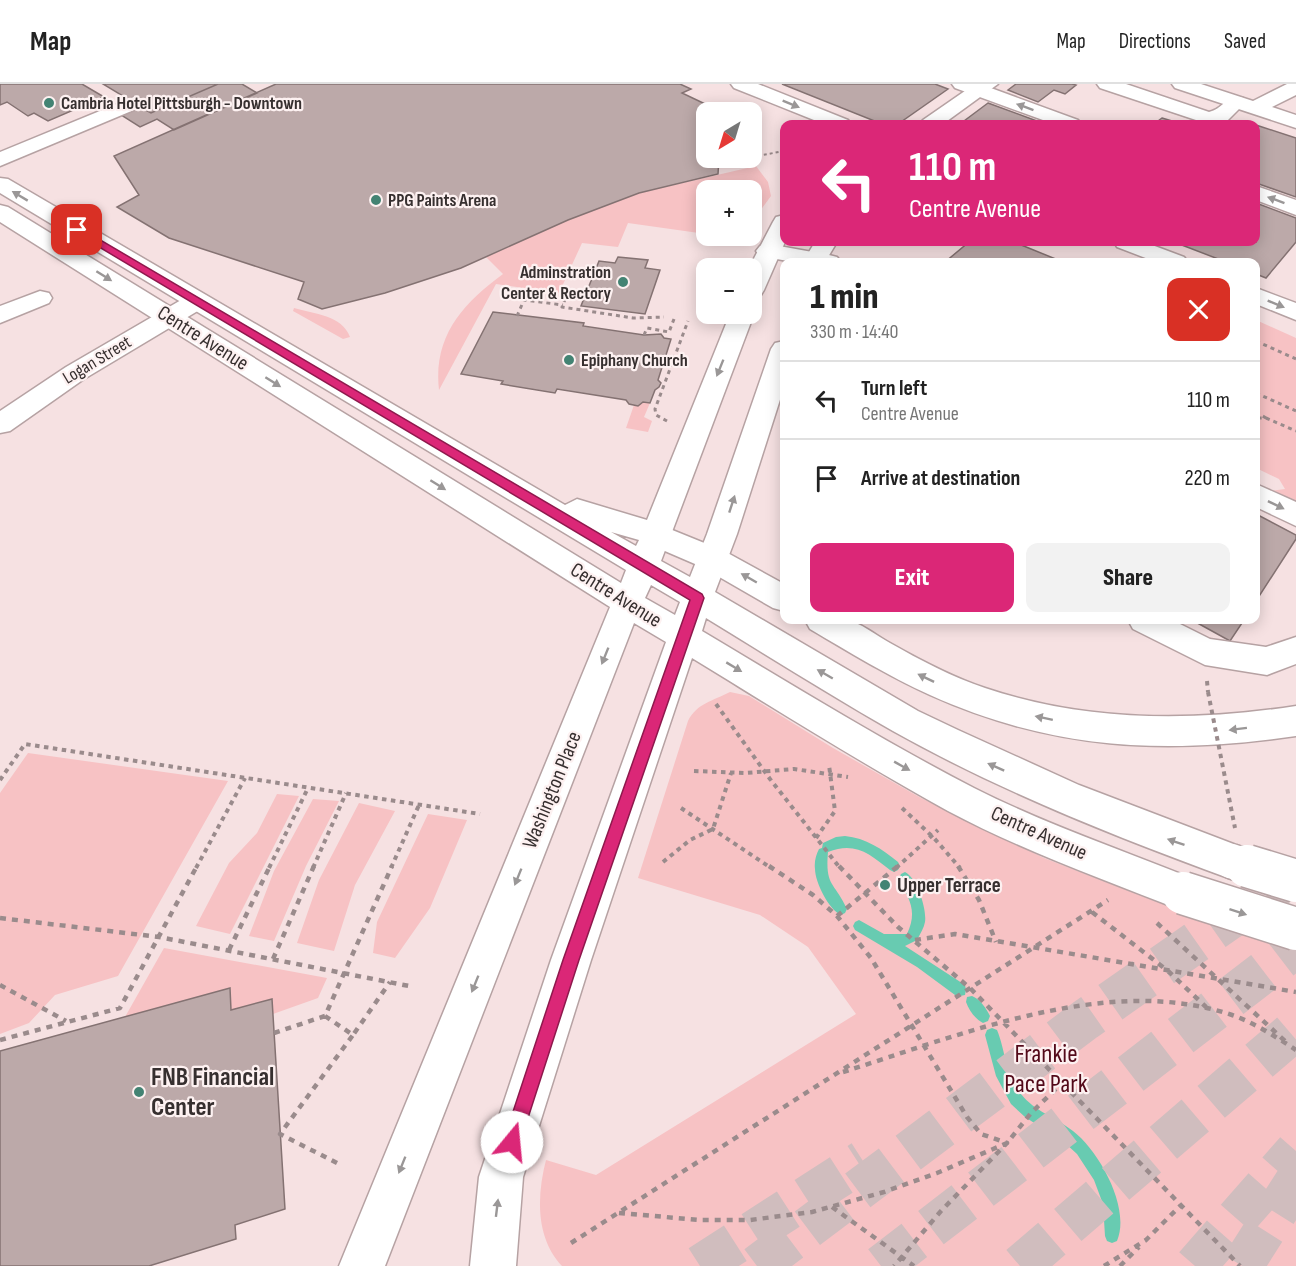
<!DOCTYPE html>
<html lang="en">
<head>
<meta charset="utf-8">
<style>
	body { margin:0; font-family:"Sofia Sans Condensed",sans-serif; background:#f2f2f2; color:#222; height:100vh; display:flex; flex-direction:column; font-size:22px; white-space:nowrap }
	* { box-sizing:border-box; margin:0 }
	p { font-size:20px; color:#767676 }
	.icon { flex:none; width:33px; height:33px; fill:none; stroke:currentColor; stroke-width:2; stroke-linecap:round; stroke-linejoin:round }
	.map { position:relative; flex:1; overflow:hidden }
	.panel { position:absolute; left:780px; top:174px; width:480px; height:366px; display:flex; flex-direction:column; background:#fff; border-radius:12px; box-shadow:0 3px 15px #0003 }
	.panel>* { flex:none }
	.banner { position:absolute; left:780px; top:36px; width:480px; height:126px; border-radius:12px; box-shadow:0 3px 15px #0003; background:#db2777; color:#fff; overflow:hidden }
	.needle { width:39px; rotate:218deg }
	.tools { position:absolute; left:696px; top:18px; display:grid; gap:12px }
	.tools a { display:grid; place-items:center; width:66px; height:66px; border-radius:12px; background:#fff; box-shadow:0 3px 15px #0003; font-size:30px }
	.pin { position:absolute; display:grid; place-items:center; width:51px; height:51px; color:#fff; margin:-26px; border-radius:12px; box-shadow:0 3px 9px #0006 }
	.me { position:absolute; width:66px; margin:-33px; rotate:17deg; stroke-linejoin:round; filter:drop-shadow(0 0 4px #0008) }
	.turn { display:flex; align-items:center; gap:21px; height:126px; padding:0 30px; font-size:27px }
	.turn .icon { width:78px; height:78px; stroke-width:2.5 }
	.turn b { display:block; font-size:42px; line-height:51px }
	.round { display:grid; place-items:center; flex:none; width:63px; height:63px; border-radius:12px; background:#f2f2f2 }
	.overview { display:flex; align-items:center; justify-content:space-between; height:102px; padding:0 30px }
	h1 { font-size:36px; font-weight:800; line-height:45px }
	.button { display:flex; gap:12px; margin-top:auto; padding:12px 30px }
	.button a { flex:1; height:69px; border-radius:12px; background:#db2777; color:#fff; font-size:24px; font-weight:800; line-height:69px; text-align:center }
	.button a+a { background:#f2f2f2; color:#222 }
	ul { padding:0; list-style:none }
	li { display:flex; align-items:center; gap:18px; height:78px; padding:0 30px; border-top:2px solid #e0e0e0 }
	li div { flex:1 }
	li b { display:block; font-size:22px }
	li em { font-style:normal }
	header { display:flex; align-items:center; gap:36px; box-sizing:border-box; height:84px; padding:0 30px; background:#fff; border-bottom:2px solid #e0e0e0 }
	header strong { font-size:28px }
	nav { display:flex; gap:33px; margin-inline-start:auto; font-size:21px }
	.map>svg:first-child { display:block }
</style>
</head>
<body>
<header>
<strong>Map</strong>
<nav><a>Map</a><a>Directions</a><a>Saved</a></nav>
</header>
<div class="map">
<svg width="1296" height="1182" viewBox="0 0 1296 1182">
	<rect width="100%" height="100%" fill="#f6e1e2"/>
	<path fill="#f7c2c4" d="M756 82 768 98 771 112 752 138V106H706V150L628 139 618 163 582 159 559 209 496 200 439 306C433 253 462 220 503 190L486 173 568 136 639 109Z
		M294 224C314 230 342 231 350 253L343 255 293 227Z
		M1256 236 1296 254V420L1270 407 1285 405 1279 395 1256 384Z
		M643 318 650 319 644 333 652 337 648 348 626 344 634 321Z
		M730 608 749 612 833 664 921 714 1044 774 1165 821 1260 855 1296 865V1182H562C535 1153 537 1111 546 1076L596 1091 856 930 808 863 760 831 638 794 688 637C697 619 713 617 730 608Z
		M28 669 228 697 118 892 55 911 29 939 0 950V709Z
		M277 710 299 712 230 850 196 842 229 779 257 749Z
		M313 715 339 717 306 782 274 857 249 852 274 787Z
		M359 719 395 727 355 801 334 867 297 859 319 796Z
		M428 730 467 736 430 824 395 874 373 869 377 838Z
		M164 864 327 894 318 914 273 930 271 915 231 926 230 904 125 933Z"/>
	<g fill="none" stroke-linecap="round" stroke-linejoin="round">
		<path fill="#68cbb1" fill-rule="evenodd" d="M845 752C866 754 882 765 898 778L900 782 898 786 894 788 890 786C870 770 855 757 828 768 825 803 834 797 847 825L845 829 841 831C829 826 815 798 815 785 814 778 816 771 819 765L822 764 823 759 836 753Z
			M905 788C917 794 927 825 925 838 924 844 920 850 917 856L905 862 965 901 966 906 965 911 960 912 955 911 917 883 855 846 853 842 855 838 859 836 884 850H907C918 826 909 816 899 794L901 790Z
			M972 912C980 915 986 924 990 932L988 937 983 939C975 935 969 926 966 918L967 913Z
			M992 944 997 946C1006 968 1005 991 1021 1010 1034 1027 1057 1034 1073 1047 1099 1067 1131 1124 1117 1157L1112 1159 1107 1157 1105 1152 1103 1120 1094 1096 1077 1070 1065 1059 1025 1033 1011 1020 996 992 985 951 987 946Z"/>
	</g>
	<path fill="#bca9a9" stroke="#847272" stroke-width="1.5" d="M0 0H82L104 13 48 37 34 29 28 32 7 18 0 21Z
		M103 0H218L151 29Z
		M218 0H242L257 9 174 46 157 35 140 43 121 31 140 23 151 29Z
		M276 0H680L691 5 682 9 722 28H706V74H719L718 90 639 109 568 136 461 184 385 209 322 225 298 215 304 198 169 154 117 123 139 111 114 72Z
		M782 0H935L948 5 898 40H882Z
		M1016 0H1072L1076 1 1065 10 1054 6 1038 18 1008 6Z
		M988 19 1045 40H960Z
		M1162 34 1182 40H1154Z
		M1256 41 1296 54V113L1256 99Z
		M1256 119 1296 134V158L1266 194 1256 190V178H1226L1174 158H1256Z
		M969 158H1014L1063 178H945Z
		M618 173 648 176 645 184 660 186 645 230 581 222 599 177 615 179Z
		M493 228 584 239 583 242 644 251 661 250 664 254 671 255 666 271 669 274 668 278 663 280 658 296 661 299 659 303 655 306 650 319 643 318 638 322 629 320 626 316 557 305 555 309 501 300 503 297 461 290Z
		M1256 430 1296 451V455L1256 517Z
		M1192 536H1244L1230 557Z
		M230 904 231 926 272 915 285 1125 235 1141 236 1155 149 1182H0V967Z"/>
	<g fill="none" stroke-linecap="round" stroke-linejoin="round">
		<path stroke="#d0bdbe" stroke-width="42" stroke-dasharray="42 21" stroke-linecap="butt" d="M700 1182 863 1077
			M757 1182 1085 936 1296 788
			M881 1182 1296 863
			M1020 1182 1296 945
			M1195 1182 1296 1067
			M1242 1182 1296 1097"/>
		<defs>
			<path id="minor" d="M952 0H980L1078 36 1081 40H1054L955 4Z
				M1097 0H1126L1209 28C1224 25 1226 10 1243 14L1246 18 1227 37 1208 40 1100 4Z
				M134 13 141 15 144 19 141 23 0 82V68Z
				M1256 102 1296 116V131L1256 116Z
				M768 160 829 171 837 173 841 178H793L760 172 756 167 760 162Z
				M40 207 49 209 52 214 49 219 0 239V222Z
				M197 209 206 212 209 217 206 222 84 295 10 347 0 349V327L66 283 188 212Z
				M1256 400 1296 418V442L1256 423Z
				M1128 536H1172L1210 555 1266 563 1296 553V580L1267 591 1205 581 1133 545Z"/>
			<path id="major" d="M731 0H758L848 36 851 40H824L734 4Z
				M975 0H998L943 40H920L923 36Z
				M1172 0H1201L1253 17 1287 0H1296V11L1272 23 1296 31V44L1175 4Z
				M0 94 8 95 565 421 577 415 647 436 730 230H752V226L754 230 661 477 690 493 707 450 771 265 775 259 784 257V303L737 450 715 508 918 627 958 646 1079 701 1244 764 1250 777 1244 790 1231 795C1116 753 1000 707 893 647 830 611 768 572 706 534L702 547C791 600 881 656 974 704 1045 740 1122 766 1196 796L1202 809 1196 822 1183 827C1105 796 1021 766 948 727 861 679 777 626 692 574L591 876 523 1093 516 1182H470L479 1093 551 876 666 558 634 539 385 1182H339L610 523 0 138V121L8 123 621 499 626 486 0 109ZM611 448 639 456 636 462ZM651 501 680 518 675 531 645 514Z
				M784 131 785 158 764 206 761 211 752 213V184H749L773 138 776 133Z
				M815 158H837L825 178H803Z
				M1114 158H1144L1184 173 1188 178H1156L1117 163Z
				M1256 204 1296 219V236L1256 220Z"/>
			<path id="highway" d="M655 439 724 467 784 500V527L773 524 702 483 644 458 640 450 644 442Z
				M805 536C817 535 834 533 846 536 860 538 877 552 890 559 920 576 952 593 985 604 1087 638 1191 638 1296 622V652C1165 671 1052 666 930 611 888 592 849 568 810 545Z"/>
		</defs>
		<use href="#minor" stroke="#b6a2a3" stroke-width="3"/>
		<use href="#major" stroke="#b6a2a3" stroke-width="3"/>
		<use href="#highway" stroke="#b6a2a3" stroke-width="3"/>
		<path stroke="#9a8b8c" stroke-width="2" stroke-dasharray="3 3" stroke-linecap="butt" d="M752 73 784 67
			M718 79 750 74"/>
		<path stroke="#9a8b8c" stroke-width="3" stroke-dasharray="4 4" stroke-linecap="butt" d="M585 211 568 208 562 223 633 234 664 233
			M517 232 524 216 563 221
			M644 251 647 244 669 248 674 235
			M1256 257 1296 275
			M1256 309 1296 327
			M1256 328 1266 334H1256
			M1266 334 1296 347
			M667 337 656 331 655 325 688 237"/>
		<path stroke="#9a8b8c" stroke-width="4" stroke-dasharray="4.5 4.5" stroke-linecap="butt" d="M1207 597 1208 608
			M716 620 770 695 840 784
			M694 687 745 689 794 685 848 693
			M0 696 25 660 480 730
			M681 724 771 784
			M902 724 934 754 960 784
			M816 754 835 727 829 681
			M663 778 690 756 713 745 731 689
			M196 784 245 694
			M269 784 308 704
			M313 784 346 709
			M391 784 419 721
			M896 784 938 746"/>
		<path stroke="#9a8b8c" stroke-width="4.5" stroke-dasharray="6 6" stroke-linecap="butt" d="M769 782 813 811 837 832 871 874 967 1033 981 1050 1007 1059 941 1127 894 1182
			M839 782 898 843 971 905 1240 1182
			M958 782 979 816 996 858
			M1092 828 1168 887 1206 923
			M837 832 898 782
			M0 834 159 853 409 902
			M1157 839 1286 958
			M915 856 955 850 1296 908
			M229 866 270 782
			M273 875 314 782
			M0 901 66 937
			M325 932 353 951 390 898
			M274 949 325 932 392 782
			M0 956 120 924 197 782
			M843 988C961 951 1109 889 1232 931 1255 939 1276 953 1296 966
			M337 1079 280 1050 353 951
			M832 1123 914 1182
			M619 1129 700 1136H750L812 1128 884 1108 937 1089 1007 1059 1031 1029 1062 999
			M571 1159 1108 816
			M1104 1182 1146 1156 1181 1121
			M1120 1182 1139 1163"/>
		<use href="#minor" fill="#fff" fill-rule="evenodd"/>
		<use href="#major" fill="#fff" fill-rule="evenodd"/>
		<use href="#highway" fill="#fff" fill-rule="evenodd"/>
		<defs>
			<path id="major-bridge-far1" d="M1231 777 1252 784"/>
			<path id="major-bridge" d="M1247 782 1296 797
				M1183 809 1296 845"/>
		</defs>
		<use href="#major-bridge-far1" stroke="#b6a2a3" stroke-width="37" stroke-linecap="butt"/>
		<use href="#major-bridge" stroke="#b6a2a3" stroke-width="45" stroke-linecap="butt"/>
		<path stroke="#9a8b8c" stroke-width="4" stroke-dasharray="4.5 4.5" stroke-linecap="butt" d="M1208 608 1235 744"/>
		<use href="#major-bridge-far1" stroke="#fff" stroke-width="34"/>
		<use href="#major-bridge" stroke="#fff" stroke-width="42"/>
	</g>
	<defs><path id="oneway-solid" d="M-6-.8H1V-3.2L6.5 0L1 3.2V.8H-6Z" transform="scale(1.5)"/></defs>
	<g fill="#9a9797">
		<use href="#oneway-solid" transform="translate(791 20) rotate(22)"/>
		<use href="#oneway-solid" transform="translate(1025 23) rotate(-160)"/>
		<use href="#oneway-solid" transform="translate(20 112) rotate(-149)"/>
		<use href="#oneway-solid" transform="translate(1276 116) rotate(-160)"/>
		<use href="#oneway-solid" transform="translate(104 192) rotate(32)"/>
		<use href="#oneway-solid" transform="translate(1276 220) rotate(22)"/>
		<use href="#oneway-solid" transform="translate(720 284) rotate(112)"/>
		<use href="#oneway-solid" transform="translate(273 298) rotate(32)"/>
		<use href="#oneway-solid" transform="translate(438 401) rotate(32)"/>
		<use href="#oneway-solid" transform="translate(732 420) rotate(-72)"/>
		<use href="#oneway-solid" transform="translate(1276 421) rotate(26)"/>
		<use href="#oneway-solid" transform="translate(749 494) rotate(-150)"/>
		<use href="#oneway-solid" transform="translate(605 572) rotate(112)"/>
		<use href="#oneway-solid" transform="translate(734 583) rotate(31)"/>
		<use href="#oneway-solid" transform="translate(825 590) rotate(-150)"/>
		<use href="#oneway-solid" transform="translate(926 594) rotate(-154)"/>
		<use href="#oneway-solid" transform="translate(1044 634) rotate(-168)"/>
		<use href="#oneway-solid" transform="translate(1238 645) rotate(173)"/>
		<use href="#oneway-solid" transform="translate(902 682) rotate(29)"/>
		<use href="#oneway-solid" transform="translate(996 683) rotate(-156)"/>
		<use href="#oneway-solid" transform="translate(1176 758) rotate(-161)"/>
		<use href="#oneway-solid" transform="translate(518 793) rotate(112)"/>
		<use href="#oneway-solid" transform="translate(1238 828) rotate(18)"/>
		<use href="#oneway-solid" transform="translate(475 900) rotate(112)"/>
		<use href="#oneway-solid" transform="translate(402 1081) rotate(112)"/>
		<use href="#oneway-solid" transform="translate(497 1124) rotate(-83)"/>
	</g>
	<path fill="#db2777" stroke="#8e194d" stroke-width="1.5" d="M74 144H80L702 510 704 514 579 876 518 1065 512 1067 506 1065 503 1058 563 876 690 516 74 148Z"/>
	<g fill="#438373" stroke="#fdf1f1" stroke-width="2">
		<circle cx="49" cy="19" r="6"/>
		<circle cx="376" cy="116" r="6"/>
		<circle cx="623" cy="198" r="6"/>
		<circle cx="569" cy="276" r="6"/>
		<circle cx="885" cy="801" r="6"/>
		<circle cx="139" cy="1008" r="6"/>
	</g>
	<g text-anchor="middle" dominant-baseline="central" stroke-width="4.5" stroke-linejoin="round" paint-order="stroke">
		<g font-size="18" font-weight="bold" fill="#362f2f" stroke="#fdf1f1" text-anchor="start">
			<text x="61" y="19">Cambria Hotel Pittsburgh - Downtown</text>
			<text x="388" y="116">PPG Paints Arena</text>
			<text x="611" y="188" text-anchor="end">Adminstration<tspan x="611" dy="21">Center &amp; Rectory</tspan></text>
			<text x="581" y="276">Epiphany Church</text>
		</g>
		<g font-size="18" fill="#362f2f" stroke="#fdf1f1">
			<text transform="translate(97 276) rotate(-31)">Logan Street</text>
		</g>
		<g font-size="21" fill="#362f2f" stroke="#fdf1f1">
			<text transform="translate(203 254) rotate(32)">Centre Avenue</text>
			<text transform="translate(616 511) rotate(32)">Centre Avenue</text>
			<text transform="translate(552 706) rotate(-68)">Washington Place</text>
			<text transform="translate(1039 749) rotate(24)">Centre Avenue</text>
		</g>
		<g font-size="21" font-weight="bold" fill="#362f2f" stroke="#fdf1f1" text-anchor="start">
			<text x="897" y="801">Upper Terrace</text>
		</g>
		<g font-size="26" fill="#530919" stroke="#fdf1f1">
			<text x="1046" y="970">Frankie<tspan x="1046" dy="30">Pace Park</tspan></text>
		</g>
		<g font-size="26" font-weight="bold" fill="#362f2f" stroke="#fdf1f1" text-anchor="start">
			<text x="151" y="993">FNB Financial<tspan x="151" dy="30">Center</tspan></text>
		</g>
	</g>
</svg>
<div class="tools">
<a><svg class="needle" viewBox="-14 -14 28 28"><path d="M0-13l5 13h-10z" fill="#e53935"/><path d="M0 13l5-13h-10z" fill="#767676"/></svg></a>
<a>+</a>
<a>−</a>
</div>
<div class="pin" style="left:77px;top:146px;background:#d93025"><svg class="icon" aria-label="arrive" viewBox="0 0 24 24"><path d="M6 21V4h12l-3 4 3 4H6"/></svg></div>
<svg class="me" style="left:512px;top:1058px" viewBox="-20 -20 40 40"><circle r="19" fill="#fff"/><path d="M0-13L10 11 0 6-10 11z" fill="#db2777"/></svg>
<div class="banner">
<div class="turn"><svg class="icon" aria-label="left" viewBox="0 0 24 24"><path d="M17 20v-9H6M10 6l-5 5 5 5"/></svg><div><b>110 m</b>Centre Avenue</div></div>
</div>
<section class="panel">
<div class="overview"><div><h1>1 min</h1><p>330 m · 14:40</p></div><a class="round" style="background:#d93025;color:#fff"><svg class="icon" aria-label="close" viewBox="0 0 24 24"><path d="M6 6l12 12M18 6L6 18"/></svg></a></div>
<ul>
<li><svg class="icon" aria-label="left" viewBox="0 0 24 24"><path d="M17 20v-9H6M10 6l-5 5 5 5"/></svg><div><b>Turn left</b><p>Centre Avenue</p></div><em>110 m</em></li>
<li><svg class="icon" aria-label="arrive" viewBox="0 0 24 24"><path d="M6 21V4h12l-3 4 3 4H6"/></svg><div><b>Arrive at destination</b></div><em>220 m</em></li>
</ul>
<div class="button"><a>Exit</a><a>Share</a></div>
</section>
</div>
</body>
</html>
